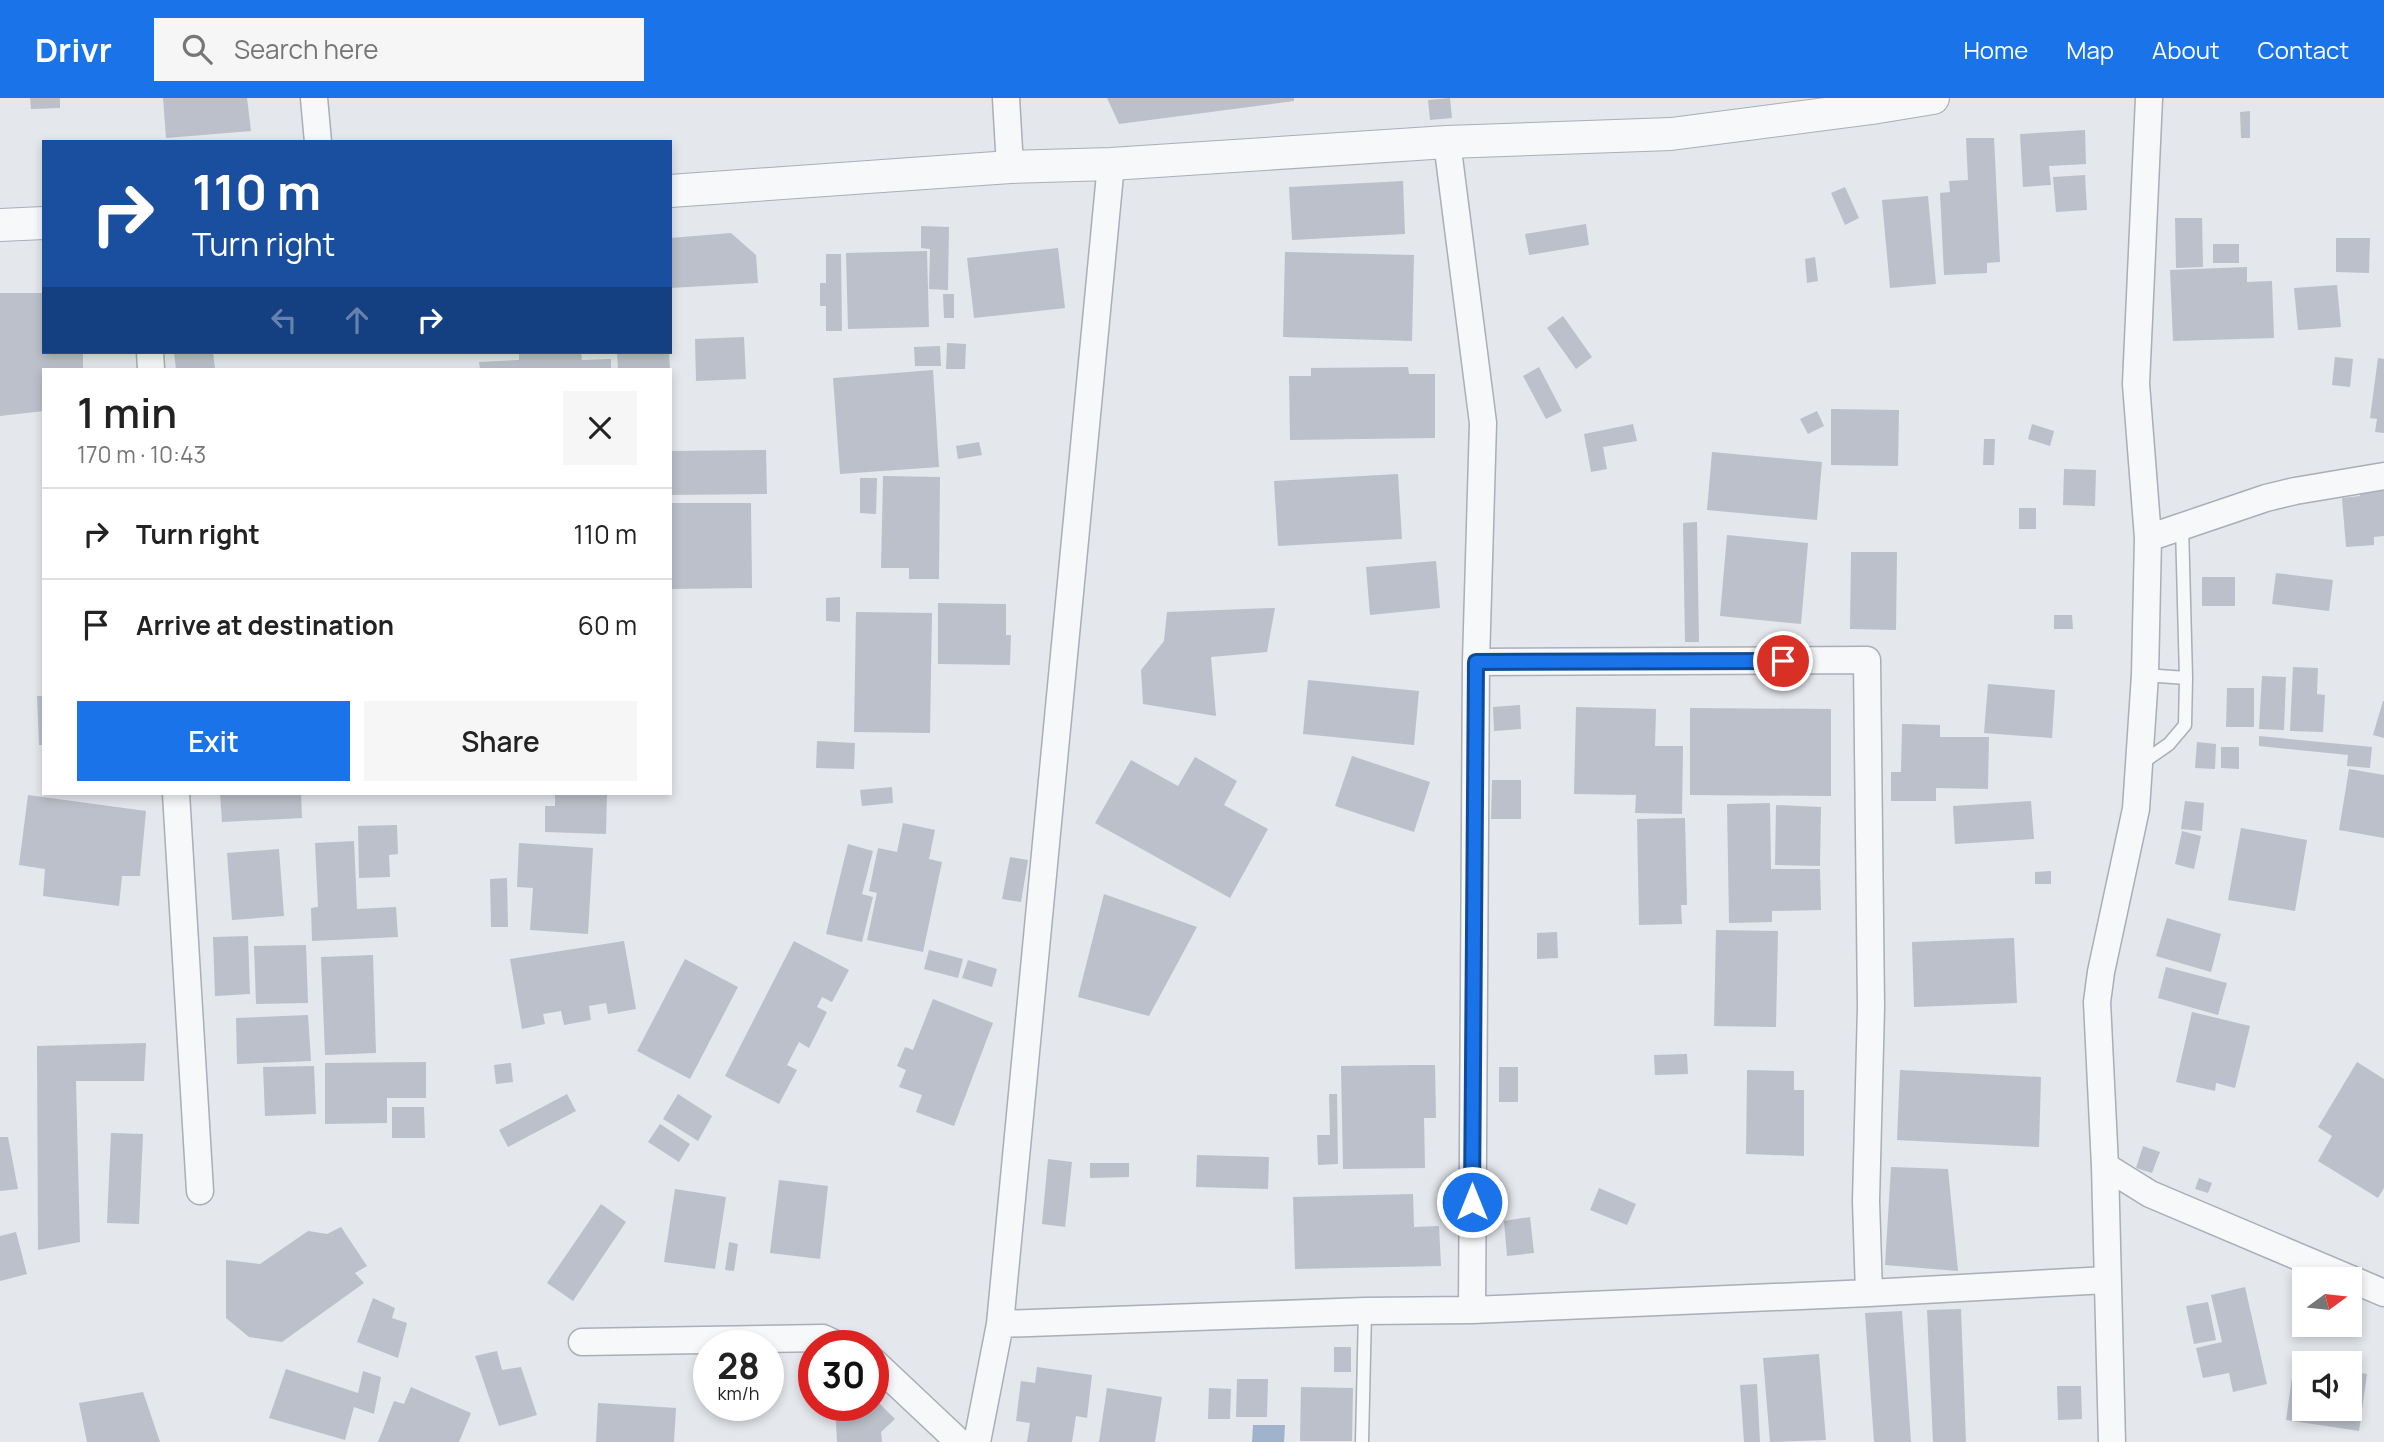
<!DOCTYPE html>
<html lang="en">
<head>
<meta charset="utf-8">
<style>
	body { margin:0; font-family:Manrope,sans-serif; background:#f6f6f6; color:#222; height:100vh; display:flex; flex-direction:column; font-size:26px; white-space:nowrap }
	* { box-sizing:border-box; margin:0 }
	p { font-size:23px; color:#767676 }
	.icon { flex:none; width:38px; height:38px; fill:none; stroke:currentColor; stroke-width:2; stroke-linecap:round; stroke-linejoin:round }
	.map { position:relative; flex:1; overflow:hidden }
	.side { position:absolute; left:42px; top:270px; width:630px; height:427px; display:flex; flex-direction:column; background:#fff; border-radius:0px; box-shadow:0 4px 10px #0003 }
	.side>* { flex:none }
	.hud { position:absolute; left:42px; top:42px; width:630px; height:214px; border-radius:0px; box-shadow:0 4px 10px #0003; background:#1a4fa0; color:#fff; overflow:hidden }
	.needle { width:46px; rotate:75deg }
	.buttons { position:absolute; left:2292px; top:1169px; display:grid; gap:14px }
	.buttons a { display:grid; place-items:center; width:70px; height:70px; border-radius:0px; background:#fff; box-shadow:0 4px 10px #0003; font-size:35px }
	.speed { position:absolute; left:693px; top:1232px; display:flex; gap:14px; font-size:35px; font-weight:700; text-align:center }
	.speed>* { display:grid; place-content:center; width:91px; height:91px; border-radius:50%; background:#fff; box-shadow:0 4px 10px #0003; line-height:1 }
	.speed small { font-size:18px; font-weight:400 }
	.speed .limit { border:10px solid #d22; background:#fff; color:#111 }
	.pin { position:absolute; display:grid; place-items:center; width:60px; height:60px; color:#fff; margin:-30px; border:4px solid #fff; border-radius:50%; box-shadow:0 2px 7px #0007 }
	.me { position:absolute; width:77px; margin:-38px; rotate:0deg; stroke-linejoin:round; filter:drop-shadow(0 0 5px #0008) }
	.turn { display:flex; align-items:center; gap:24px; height:147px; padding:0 35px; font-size:32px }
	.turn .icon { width:91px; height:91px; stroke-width:2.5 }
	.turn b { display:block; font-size:49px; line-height:60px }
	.lanes { display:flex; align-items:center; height:66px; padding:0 35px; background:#0003; justify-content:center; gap:35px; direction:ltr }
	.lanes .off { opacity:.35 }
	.round { display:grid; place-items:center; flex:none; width:74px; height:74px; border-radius:0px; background:#f6f6f6 }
	.summary { display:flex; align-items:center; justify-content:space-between; height:119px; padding:0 35px }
	h1 { font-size:42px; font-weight:600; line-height:52px }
	.button { display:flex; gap:14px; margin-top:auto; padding:14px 35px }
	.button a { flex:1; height:80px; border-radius:0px; background:#1a73e8; color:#fff; font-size:28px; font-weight:600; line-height:80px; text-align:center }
	.button a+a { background:#f6f6f6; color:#222 }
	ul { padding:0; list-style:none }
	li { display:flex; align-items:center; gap:21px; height:91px; padding:0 35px; border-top:2px solid #e0e0e0 }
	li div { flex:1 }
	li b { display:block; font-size:26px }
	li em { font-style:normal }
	header { display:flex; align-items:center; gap:42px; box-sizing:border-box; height:98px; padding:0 35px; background:#1a73e8; color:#fff }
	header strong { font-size:33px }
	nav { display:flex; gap:38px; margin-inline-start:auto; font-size:24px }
	.search { width:490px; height:63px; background:#f6f6f6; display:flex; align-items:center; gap:18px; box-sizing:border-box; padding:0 24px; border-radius:0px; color:#767676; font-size:26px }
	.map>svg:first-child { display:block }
</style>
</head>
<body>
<header>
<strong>Drivr</strong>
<div class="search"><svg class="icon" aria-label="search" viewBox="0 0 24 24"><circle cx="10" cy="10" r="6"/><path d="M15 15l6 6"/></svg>Search here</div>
<nav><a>Home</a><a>Map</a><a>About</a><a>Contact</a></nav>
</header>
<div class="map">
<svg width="2384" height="1344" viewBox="0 0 2384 1344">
	<rect width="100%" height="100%" fill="#e4e7ec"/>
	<path fill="#9fb4cc" d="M1253 1327H1285L1284 1344H1252Z"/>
	<path fill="#bbc0ca" d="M30 0H60V10L31 11Z
		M163 0H247L251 33 166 40Z
		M1107 0H1294V3L1119 26Z
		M1450 0 1452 20 1430 22 1428 2Z
		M2250 13V40H2241L2240 14Z
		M2085 32 2086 66 2049 68 2051 87 2023 89 2020 36Z
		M1966 40H1994L2000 164 1987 165V175L1944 177 1940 95 1950 94 1949 83 1968 82Z
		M2085 77 2087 112 2056 114 2053 79Z
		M1403 83 1405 136 1292 142 1289 89Z
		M1845 89 1859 120 1845 127 1831 95Z
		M1928 98 1936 186 1890 190 1882 102Z
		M2175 120H2202L2203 169 2176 170Z
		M1586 126 1589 147 1529 157 1525 136Z
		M921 128 949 129 948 192 929 191 930 151 921 150Z
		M731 135 756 157 758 185 670 190V140Z
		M2336 140H2370L2369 175 2336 174Z
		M2213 146H2239V165H2213Z
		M1058 150 1065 210 974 220 967 160Z
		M927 153 929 229 848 231 846 155Z
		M1285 154 1414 157 1412 243 1283 239Z
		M826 156H841L842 233H826V208H820V185H826Z
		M1815 159 1818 183 1807 185 1805 161Z
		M2247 169V184L2272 183 2274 240 2173 243 2170 172Z
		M2337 187 2341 229 2298 232 2294 190Z
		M0 195H44V254H83V271H44V313L0 318Z
		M943 196H954V220H944Z
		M1563 218 1592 259 1576 271 1547 230Z
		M744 239 746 281 696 283 695 241Z
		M947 245 966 246 965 271H946Z
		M940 248 941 268H915L914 249Z
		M174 254H213L215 271H176Z
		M519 254H581L582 262 611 261V271H480L479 264 519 262Z
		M617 254H669L670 271H618Z
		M2335 259 2353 261 2350 289 2332 287Z
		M2378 260 2384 261V335L2375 334 2377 321 2370 320Z
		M1408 269 1409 276H1435V340L1290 342 1289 278H1311V270Z
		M1539 269 1562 313 1546 321 1523 278Z
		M933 272 939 369 840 376 833 280Z
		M1831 311 1899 312 1898 368 1831 367Z
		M1817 313 1824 328 1808 336 1800 321Z
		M1633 326 1637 343 1603 349 1607 371 1591 374 1584 336Z
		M2032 326 2054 333 2050 348 2028 341Z
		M1984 341H1995L1994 367H1983Z
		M979 344 982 357 958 361 956 348Z
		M766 352 767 396 670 397V353Z
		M1712 354 1822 364 1817 422 1707 412Z
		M2064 371 2096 372 2095 408 2063 407Z
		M1398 376 1402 441 1278 448 1274 383Z
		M883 378 940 379 939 481H909V470H881Z
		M860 380H877L876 416 860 415Z
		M2384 386V438L2374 439V447L2346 449 2342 400 2360 398 2359 388Z
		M670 405H751L752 490 670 491Z
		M2019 410H2036V431H2019Z
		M1697 424 1699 544H1685L1683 425Z
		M1727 437 1808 445 1801 526 1720 518Z
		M1851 454H1897L1896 532 1850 531Z
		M1436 463 1440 510 1370 517 1366 469Z
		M2276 475 2333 482 2329 513 2272 506Z
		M2202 479H2235V508H2202Z
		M840 499V524L826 523V500Z
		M938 505 1006 506V537H1011L1010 567 938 566Z
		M1275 510 1267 554 1211 559 1216 618 1143 606 1141 572 1164 543 1167 514Z
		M856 514 932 515 930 635 854 634Z
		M2054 517H2072L2073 531H2054Z
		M2293 569 2318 570 2317 596 2325 597 2323 634 2290 633Z
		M2262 578 2286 579 2284 632 2259 631Z
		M1308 582 1419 593 1414 647 1303 636Z
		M1988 586 2055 592 2052 640 1984 635Z
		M2227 590H2254V629H2226Z
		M37 598H44V647H39Z
		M2383 603H2384V640L2373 637Z
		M1520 607 1521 631 1494 633 1493 609Z
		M1576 609 1656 611 1655 648H1683L1682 716 1635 715 1636 697 1574 696Z
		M1690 610 1831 611V698L1690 697Z
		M1902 626 1940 627V639H1989L1988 691 1936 690V703H1891V674H1901Z
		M2259 638 2372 649 2370 670 2347 668 2348 657 2259 648Z
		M817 643 855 645 854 671 816 670Z
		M2197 644 2216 646 2215 671 2195 670Z
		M2221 649H2239V671L2221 670Z
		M1352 658 1430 684 1414 734 1335 708Z
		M1195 659 1237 683 1224 707 1268 731 1230 800 1095 725 1131 662 1178 688Z
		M2349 671 2384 677V740L2339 732Z
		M1492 682H1521V721H1491Z
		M892 689 893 705 862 708 860 692Z
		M220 695H301L302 720 222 724Z
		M555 695H607L606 736 545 734V708H555Z
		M28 697 146 713 140 778H122L119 808 43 798 45 771 19 767Z
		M2031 703 2034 741 1955 746 1953 708Z
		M2185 703 2204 705 2202 733 2181 731Z
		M1770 705 1771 771H1820L1821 812 1772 813V824L1729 825 1727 706Z
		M1776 707 1821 709 1820 768 1775 767Z
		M1685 720 1687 807H1681L1682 826 1639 827 1637 721Z
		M903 725 935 732 929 761 942 764 923 854 867 842 877 795 869 793 878 750 897 754Z
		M397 727 398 756 389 757 390 779 359 780 358 728Z
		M2241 730 2307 742 2295 813 2228 802Z
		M2182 733 2201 738 2194 771 2175 766Z
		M354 743 357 811 396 809 398 839 312 843 311 810 318 809 315 745Z
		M519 745 593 750 588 836 530 832 533 790 517 789Z
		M848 746 873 753 862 796 873 799 862 844 826 836Z
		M279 751 284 818 232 822 227 755Z
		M1010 759 1028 762 1021 804 1002 801Z
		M2051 773V786H2035V774Z
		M507 780 508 829H491L490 781Z
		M1104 796 1197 829 1149 918 1078 899Z
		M2167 820 2221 836 2211 874 2156 858Z
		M1716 832 1778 833 1776 929 1714 928Z
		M1557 834 1558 860 1537 861V835Z
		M248 838 250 896 215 898 213 839Z
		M2014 840 2017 905 1914 909 1912 844Z
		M624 843 636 911 608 916 606 905 589 908 591 922 564 927 561 913 543 916 545 926 522 931 510 861Z
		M794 843 849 872 832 904 822 899 817 909 827 914 809 950 799 944 787 967 797 972 779 1006 725 978Z
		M306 847 308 905 256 906 254 848Z
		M929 852 963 861 958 880 924 871Z
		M373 857 376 955 325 957 321 859Z
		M685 861 738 889 690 981 637 953Z
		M968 862 997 871 992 889 962 880Z
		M2166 869 2227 885 2218 917 2158 900Z
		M933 901 993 925 954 1028 916 1014 922 997 899 989 906 972 897 968 905 949 913 952Z
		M2192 914 2250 928 2235 990 2216 985 2215 993 2176 984Z
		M308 917 311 963 237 966 236 920Z
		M146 945 144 983H76L80 1144 38 1152 37 948Z
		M1687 956 1688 976 1655 977 1654 957Z
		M426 964V1000H387V1025L325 1026V965Z
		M2357 964 2384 981V1090L2378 1100 2318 1063 2332 1038 2318 1029Z
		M511 965 513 984 496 986 494 967Z
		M1418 967H1435L1436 1020H1424L1425 1070 1343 1071 1341 968Z
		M314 968 316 1016 265 1018 263 969Z
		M1499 969H1518V1004H1499Z
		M1747 972 1794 973V992H1804V1058L1746 1056Z
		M1900 972 2041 979 2039 1049 1897 1042Z
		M567 996 576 1013 508 1049 499 1032Z
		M678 996 712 1018 698 1043 663 1021Z
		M1329 996H1337L1338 1066 1318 1067 1317 1037H1330Z
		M392 1009H424L425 1040H392Z
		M660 1026 690 1046 679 1064 648 1044Z
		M111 1035 143 1036 139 1126 107 1125Z
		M0 1039H8L18 1091 0 1093Z
		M2143 1048 2160 1054 2152 1075 2136 1070Z
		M1197 1057 1269 1059 1268 1091 1196 1089Z
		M1048 1061 1072 1064 1065 1129 1042 1126Z
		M1090 1065H1129V1079L1090 1080Z
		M1891 1069 1948 1071 1958 1173 1885 1167Z
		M2199 1080 2212 1085 2208 1095 2195 1091Z
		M779 1082 828 1088 820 1161 770 1155Z
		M1599 1090 1636 1106 1627 1127 1590 1112Z
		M675 1091 726 1099 715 1171 664 1164Z
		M1413 1096 1414 1129 1439 1128 1441 1168 1295 1171 1293 1099Z
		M601 1106 626 1124 573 1203 547 1185Z
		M1530 1119 1534 1155 1507 1158 1504 1123Z
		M341 1129 367 1168 355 1175 364 1185 282 1244 249 1239 226 1220V1162L260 1166 308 1133 327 1136Z
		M16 1134 27 1176 0 1183V1138Z
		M729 1144 738 1146 734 1173 725 1172Z
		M2245 1189 2267 1286 2233 1294 2229 1275 2203 1280 2196 1250 2222 1244 2211 1197Z
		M373 1200 395 1210 392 1220 407 1225 398 1260 357 1244Z
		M2208 1204 2216 1242 2194 1246 2186 1208Z
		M1961 1211 1966 1344H1933L1927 1212Z
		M1902 1213 1911 1344H1874L1865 1215Z
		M1334 1249H1351V1274H1334Z
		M497 1253 502 1272 521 1269 537 1317 499 1328 475 1258Z
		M1819 1256 1826 1342 1770 1344 1763 1260Z
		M2294 1265 2305 1267V1311H2350V1273L2367 1276 2359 1333 2286 1322Z
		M1037 1269 1092 1277 1087 1320 1076 1318 1072 1344H1027L1030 1325 1016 1323 1021 1283 1035 1285Z
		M286 1271 358 1295 363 1273 381 1279 374 1316 354 1309 345 1342 269 1320Z
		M1237 1281H1268L1267 1319H1236Z
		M1757 1286 1760 1344H1744L1740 1287Z
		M2057 1288H2081L2082 1321 2058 1322Z
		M411 1289 471 1315 459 1344H378L394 1303 404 1306Z
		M1301 1289 1353 1290 1352 1343H1300Z
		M1107 1290 1162 1299 1155 1344H1099Z
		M1209 1290 1231 1291 1230 1321H1208Z
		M143 1294 160 1344H87L79 1305Z
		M873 1299 895 1321 881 1334 882 1344H837L835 1307H873Z
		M598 1305 676 1310 674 1344H596Z"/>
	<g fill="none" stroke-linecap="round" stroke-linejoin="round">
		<defs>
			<path id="service" d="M2145 577 2186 580
				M2139 667 2169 646 2185 627 2186 580 2182 428
				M1362 1344 1365 1213"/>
			<path id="minor" d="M314 0 318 44
				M1006 0 1010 69
				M2149 0 2136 286 2148 440 2145 577 2136 711 2101 874 2097 904 2105 1068 2150 1096 2384 1195
				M1447 44 1483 325 1476 564 1472 1212
				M150 254 151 271
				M2148 440 2266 400 2295 393 2384 378
				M1476 564 1867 562 1871 909 1866 1103 1869 1195
				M176 695 200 1093
				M2105 1068 2112 1344
				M1000 1226 1365 1213 1472 1212 1869 1195 2107 1182
				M582 1244 823 1240 840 1248
				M873 1263 959 1344
				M977 1344 1000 1226 1111 66"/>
			<path id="tertiary" d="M670 93 1010 69 1111 66 1447 44 1671 36 1872 10 1933 0
				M0 127 44 125"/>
		</defs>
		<use href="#service" stroke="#a9aeb7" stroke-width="15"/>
		<use href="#minor" stroke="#a9aeb7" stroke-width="29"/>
		<use href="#tertiary" stroke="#a9aeb7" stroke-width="34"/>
		<use href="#service" stroke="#f7f8fa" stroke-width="12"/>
		<use href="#minor" stroke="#f7f8fa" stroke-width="26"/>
		<use href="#tertiary" stroke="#f7f8fa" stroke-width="32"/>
	</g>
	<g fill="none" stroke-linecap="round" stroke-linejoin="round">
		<defs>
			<path id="route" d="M1472 1104 1476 564 1783 563"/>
		</defs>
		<use href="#route" stroke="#114b97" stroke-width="18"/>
		<use href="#route" stroke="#1a73e8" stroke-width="12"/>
	</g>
</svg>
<div class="buttons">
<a><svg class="needle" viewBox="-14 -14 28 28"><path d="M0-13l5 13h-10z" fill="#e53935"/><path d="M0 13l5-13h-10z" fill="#767676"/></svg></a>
<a><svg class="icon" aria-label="sound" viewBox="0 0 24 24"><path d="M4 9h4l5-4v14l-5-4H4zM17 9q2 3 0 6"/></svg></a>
</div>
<div class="speed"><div>28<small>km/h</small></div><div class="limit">30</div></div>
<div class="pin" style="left:1783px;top:563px;background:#d93025"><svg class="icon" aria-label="arrive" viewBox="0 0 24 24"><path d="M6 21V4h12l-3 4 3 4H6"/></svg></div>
<svg class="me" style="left:1472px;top:1104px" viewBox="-20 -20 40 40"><circle r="17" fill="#1a73e8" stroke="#fff" stroke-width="3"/><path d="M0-11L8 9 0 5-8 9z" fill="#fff"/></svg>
<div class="hud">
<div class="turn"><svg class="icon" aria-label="right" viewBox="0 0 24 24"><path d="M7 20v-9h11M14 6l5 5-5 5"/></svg><div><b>110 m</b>Turn right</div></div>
<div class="lanes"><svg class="icon off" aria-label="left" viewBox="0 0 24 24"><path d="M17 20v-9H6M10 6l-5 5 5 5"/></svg><svg class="icon off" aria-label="ahead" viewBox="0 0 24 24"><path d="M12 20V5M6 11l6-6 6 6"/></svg><svg class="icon" aria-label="right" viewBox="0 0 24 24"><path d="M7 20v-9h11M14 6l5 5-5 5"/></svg></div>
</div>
<section class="side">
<div class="summary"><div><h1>1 min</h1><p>170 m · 10:43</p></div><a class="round"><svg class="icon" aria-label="close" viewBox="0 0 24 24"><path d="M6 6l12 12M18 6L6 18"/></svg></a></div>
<ul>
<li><svg class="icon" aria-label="right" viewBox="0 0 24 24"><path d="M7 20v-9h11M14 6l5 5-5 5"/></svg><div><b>Turn right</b></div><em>110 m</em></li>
<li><svg class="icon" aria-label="arrive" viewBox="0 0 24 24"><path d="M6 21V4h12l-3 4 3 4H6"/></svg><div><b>Arrive at destination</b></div><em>60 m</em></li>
</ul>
<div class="button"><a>Exit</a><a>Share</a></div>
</section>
</div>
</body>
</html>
